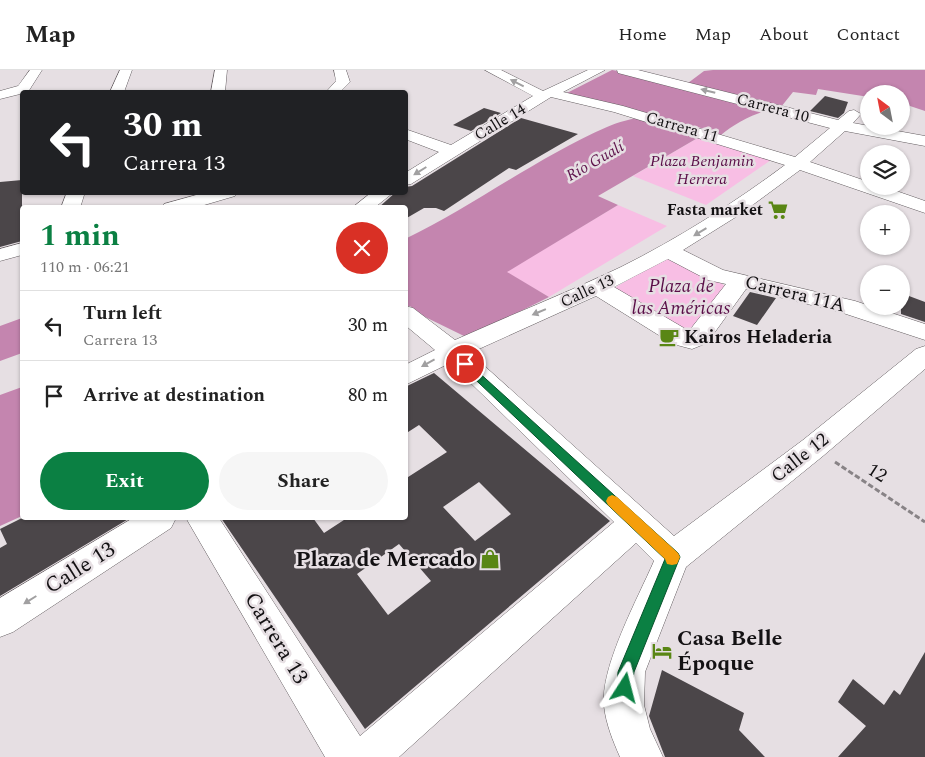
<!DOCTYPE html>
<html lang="en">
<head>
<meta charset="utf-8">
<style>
	body { margin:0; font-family:Spectral,serif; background:#f6f6f6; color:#222; height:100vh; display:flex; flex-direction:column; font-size:19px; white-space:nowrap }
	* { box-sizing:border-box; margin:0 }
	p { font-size:16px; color:#767676 }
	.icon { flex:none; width:28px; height:28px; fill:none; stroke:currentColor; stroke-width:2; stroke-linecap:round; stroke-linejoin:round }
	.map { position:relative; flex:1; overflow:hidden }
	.side { position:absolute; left:20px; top:135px; width:388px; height:315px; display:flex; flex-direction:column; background:#fff; border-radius:5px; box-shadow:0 1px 4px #0004 }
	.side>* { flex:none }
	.hud { position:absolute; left:20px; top:20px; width:388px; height:105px; border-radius:5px; box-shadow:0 1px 4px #0004; background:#202124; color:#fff; overflow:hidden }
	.needle { width:32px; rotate:328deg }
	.fabs { position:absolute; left:860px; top:15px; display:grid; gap:10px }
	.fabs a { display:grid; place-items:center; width:50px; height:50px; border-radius:50%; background:#fff; box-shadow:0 1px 4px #0004; font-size:25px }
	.pin { position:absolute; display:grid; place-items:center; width:42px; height:42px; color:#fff; margin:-21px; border:2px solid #fff; border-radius:50%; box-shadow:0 1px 5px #0007 }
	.me { position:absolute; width:55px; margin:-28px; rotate:9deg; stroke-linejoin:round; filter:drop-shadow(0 0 4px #0008) }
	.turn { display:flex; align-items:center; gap:18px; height:105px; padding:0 20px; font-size:22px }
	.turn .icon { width:65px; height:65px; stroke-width:2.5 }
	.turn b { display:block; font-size:35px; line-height:42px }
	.round { display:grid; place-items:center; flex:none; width:52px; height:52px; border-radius:26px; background:#f6f6f6 }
	.head { display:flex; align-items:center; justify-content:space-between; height:85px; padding:0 20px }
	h1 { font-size:30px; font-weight:700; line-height:38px; color:#0b8043 }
	.button { display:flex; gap:10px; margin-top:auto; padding:10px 20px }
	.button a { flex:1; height:58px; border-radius:30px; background:#0b8043; color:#fff; font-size:20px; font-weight:700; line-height:58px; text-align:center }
	.button a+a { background:#f6f6f6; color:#222 }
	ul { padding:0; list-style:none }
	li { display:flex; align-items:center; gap:15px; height:70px; padding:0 20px; border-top:1px solid #e0e0e0 }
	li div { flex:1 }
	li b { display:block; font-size:19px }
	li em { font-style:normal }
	header { display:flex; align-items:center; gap:30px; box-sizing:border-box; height:70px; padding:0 25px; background:#fff; border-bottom:1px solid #e0e0e0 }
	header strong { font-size:24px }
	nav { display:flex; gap:28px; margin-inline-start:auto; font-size:18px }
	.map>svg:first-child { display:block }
</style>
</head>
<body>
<header>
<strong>Map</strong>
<nav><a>Home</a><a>Map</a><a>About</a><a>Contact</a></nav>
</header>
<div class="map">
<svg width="925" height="687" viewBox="0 0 925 687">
	<rect width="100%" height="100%" fill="#e6dfe3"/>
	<path fill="#f8bee4" d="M701 66 771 90 706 135 633 106Z
		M618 135 667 156 549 227 506 202Z
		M665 188 721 213 727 218 695 261 685 264 618 223 616 217Z"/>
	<path fill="#c485af" d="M612 0 688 13 704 1 713 0H925V41L901 33V24H869V27L818 19 816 25 793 22 781 37C761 40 736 52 721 65L695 56 682 60 701 66 598 126 618 135 507 202 549 227 489 257 464 266 419 244 410 236 405 238V169C474 136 536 88 607 57 618 52 632 49 644 46L563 25Z
		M22 248V283L0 291V256Z
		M22 317V446L0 456V325Z"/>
	<path fill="#4b4649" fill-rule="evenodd" d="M825 26 848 32 844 43 838 48 810 41Z
		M484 38 501 43 471 61 453 55Z
		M521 48 578 64 516 100 509 98 444 141 436 138H424L405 149V138H378L396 122H405V117L412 116Z
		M22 110V171L0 177V112Z
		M750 222 776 228 757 255 733 246Z
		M901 223 925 232V252L901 244Z
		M434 303 610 451 365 659 221 448H313L324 463 347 448H405V409L447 382 419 355 405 364V317ZM479 412 511 444 475 471 443 437ZM399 474 431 511 388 545 357 504Z
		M22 448H130L0 526V478L7 474 0 459Z
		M925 582V687H838L866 656 838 632 853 609 884 635 894 620 900 625Z
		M662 600 744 643 739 660 765 687H665L649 646Z"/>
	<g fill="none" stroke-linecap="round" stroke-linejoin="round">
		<defs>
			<path id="minor" d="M30 0H42L28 22 0 29V21L18 16Z
				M120 0H132L124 22H110Z
				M215 0H227L225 22H211Z
				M334 0H346L350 12 340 22H326L336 11Z
				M485 0H501L543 21 588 0H605L563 22 623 36 795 87 830 58 618 3 617 0H638L838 50 849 41 854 40 861 44 853 53 925 66V76L845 61 810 92 869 112V116H882L925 131V143L800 100 739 145 683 180 723 200 855 231 925 254V270L840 242 746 219 707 273 692 279 673 274 596 226 470 283 674 466 803 370 916 279 925 276V299L823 386 686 497 645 602 644 635 650 659 663 687H620C613 671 606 654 604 636 600 597 638 528 654 491L636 473 399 687H325L186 448H219L360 666 614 452 450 293 405 315V295L435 280 405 255V236L413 238 455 270C510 245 567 223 621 197 679 168 734 133 785 95L614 42 551 27 411 114 405 115V103L439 82 405 69V59L451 75 533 26ZM668 189 708 210 726 214 689 261 614 217Z
				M67 122H85L80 138H61Z
				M207 122H238L235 126 194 138H162L164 134Z
				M372 122H394L374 138H352Z
				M22 173V185L0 191V179Z
				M133 448H176L171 458 13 562 0 567V528Z"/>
		</defs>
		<use href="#minor" stroke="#635d60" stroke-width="1"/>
		<path stroke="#888386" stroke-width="3" stroke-dasharray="5.5 2.5" stroke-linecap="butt" d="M835 392 925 452"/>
		<use href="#minor" fill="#fff" fill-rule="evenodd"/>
	</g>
	<defs><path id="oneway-solid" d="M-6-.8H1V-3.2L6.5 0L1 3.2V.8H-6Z" transform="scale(1.25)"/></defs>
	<g fill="#a1a0a1">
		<use href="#oneway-solid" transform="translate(517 13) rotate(-153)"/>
		<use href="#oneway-solid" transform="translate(708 21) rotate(-166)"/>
		<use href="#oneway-solid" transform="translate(420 101) rotate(148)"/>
		<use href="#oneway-solid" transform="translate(700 162) rotate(149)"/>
		<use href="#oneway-solid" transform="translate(539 242) rotate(157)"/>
		<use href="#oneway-solid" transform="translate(428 293) rotate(151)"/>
		<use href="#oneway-solid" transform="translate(30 530) rotate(148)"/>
	</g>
	<path fill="#0b8043" stroke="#07532c" d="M465 290 678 483 680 487 634 602 631 624 625 627 620 624 617 618 618 602 665 489 461 296 460 294Z"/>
	<path fill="#f59e0b" d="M612 425 617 427 678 483 680 487 677 494 672 495 667 494 665 489 608 435 606 431 608 427Z"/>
	<defs>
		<symbol id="supermarket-bare" viewBox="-9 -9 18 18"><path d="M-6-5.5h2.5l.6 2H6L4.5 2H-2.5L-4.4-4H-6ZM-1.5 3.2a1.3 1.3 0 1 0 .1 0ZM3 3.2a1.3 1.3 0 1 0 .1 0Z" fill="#598614" stroke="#e6dfe3" stroke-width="2.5" paint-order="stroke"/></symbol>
		<symbol id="cafe-bare" viewBox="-9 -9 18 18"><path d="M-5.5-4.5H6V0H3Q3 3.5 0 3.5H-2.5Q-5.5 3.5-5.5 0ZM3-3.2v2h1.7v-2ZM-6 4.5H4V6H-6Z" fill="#598614" stroke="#e6dfe3" stroke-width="2.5" paint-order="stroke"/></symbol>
		<symbol id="shop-bare" viewBox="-9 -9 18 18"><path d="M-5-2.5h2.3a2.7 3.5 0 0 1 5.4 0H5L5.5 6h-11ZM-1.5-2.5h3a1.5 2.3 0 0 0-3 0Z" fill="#598614" stroke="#e6dfe3" stroke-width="2.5" paint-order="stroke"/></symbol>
		<symbol id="hotel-bare" viewBox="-9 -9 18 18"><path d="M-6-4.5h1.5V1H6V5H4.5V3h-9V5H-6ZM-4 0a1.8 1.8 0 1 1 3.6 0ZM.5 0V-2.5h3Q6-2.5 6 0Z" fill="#598614" stroke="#e6dfe3" stroke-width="2.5" paint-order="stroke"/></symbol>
	</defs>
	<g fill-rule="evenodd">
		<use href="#supermarket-bare" x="764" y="126" width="28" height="28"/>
		<use href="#cafe-bare" x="655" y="253" width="28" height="28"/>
		<use href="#shop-bare" x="476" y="475" width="28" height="28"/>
		<use href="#hotel-bare" x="648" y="567" width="28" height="28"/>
	</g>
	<g text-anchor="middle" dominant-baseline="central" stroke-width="5" stroke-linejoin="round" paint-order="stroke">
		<g font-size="16" fill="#131113" stroke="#e6dfe3">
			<text transform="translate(773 38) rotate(15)">Carrera 10</text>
			<text transform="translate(500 52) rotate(-31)">Calle 14</text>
			<text transform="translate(682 57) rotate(16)">Carrera 11</text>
			<text transform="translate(587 221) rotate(-25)">Calle 13</text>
		</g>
		<g font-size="16" font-style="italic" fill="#5e124b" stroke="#e6dfe3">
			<text transform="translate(595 91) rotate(-30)">Río Gualí</text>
		</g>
		<g font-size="16" font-style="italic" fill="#5a0e48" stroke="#e6dfe3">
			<text x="702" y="91">Plaza Benjamin<tspan x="702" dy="18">Herrera</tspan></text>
		</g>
		<g font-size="16" font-weight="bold" fill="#131113" stroke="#e6dfe3" text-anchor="end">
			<text x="763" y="140">Fasta market</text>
		</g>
		<g font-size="19" font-style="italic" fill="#5a0e48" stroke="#e6dfe3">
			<text x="681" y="216">Plaza de<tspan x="681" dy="22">las Américas</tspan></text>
		</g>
		<g font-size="19" fill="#131113" stroke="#e6dfe3">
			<text transform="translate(795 224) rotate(14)">Carrera 11A</text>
			<text transform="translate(800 388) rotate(-38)">Calle 12</text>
			<text transform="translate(877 403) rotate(33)">12</text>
		</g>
		<g font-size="19" font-weight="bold" fill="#131113" stroke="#e6dfe3" text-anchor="start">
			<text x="684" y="267">Kairos Heladeria</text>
		</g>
		<g font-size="22" font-weight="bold" fill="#131113" stroke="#e6dfe3" text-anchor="end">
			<text x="475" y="489">Plaza de Mercado</text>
			<text x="677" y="568" text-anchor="start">Casa Belle<tspan x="677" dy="25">Époque</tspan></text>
		</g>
		<g font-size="22" fill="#131113" stroke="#e6dfe3">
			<text transform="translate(80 498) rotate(-32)">Calle 13</text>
			<text transform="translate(276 568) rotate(59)">Carrera 13</text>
		</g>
	</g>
</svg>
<div class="fabs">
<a><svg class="needle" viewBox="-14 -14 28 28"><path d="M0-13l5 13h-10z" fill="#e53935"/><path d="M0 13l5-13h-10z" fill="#767676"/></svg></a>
<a><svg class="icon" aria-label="layers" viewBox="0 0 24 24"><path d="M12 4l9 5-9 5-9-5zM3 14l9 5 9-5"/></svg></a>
<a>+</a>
<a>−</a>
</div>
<div class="pin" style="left:465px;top:294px;background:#d93025"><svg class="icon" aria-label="arrive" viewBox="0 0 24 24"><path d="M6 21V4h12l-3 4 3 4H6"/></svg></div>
<svg class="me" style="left:625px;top:618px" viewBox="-20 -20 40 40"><path d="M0-17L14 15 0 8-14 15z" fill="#0b8043" stroke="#fff" stroke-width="4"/></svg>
<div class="hud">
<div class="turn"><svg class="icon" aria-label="left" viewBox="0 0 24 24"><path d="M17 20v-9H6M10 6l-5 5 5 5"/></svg><div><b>30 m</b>Carrera 13</div></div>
</div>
<section class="side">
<div class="head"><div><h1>1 min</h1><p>110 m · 06:21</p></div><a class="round" style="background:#d93025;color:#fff"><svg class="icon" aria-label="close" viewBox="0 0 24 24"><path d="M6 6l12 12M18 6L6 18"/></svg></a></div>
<ul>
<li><svg class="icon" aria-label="left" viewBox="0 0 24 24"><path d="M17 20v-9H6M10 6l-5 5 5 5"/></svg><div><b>Turn left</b><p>Carrera 13</p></div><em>30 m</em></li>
<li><svg class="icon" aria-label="arrive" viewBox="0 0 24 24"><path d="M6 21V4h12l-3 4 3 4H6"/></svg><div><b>Arrive at destination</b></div><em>80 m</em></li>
</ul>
<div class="button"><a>Exit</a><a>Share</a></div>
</section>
</div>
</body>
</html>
